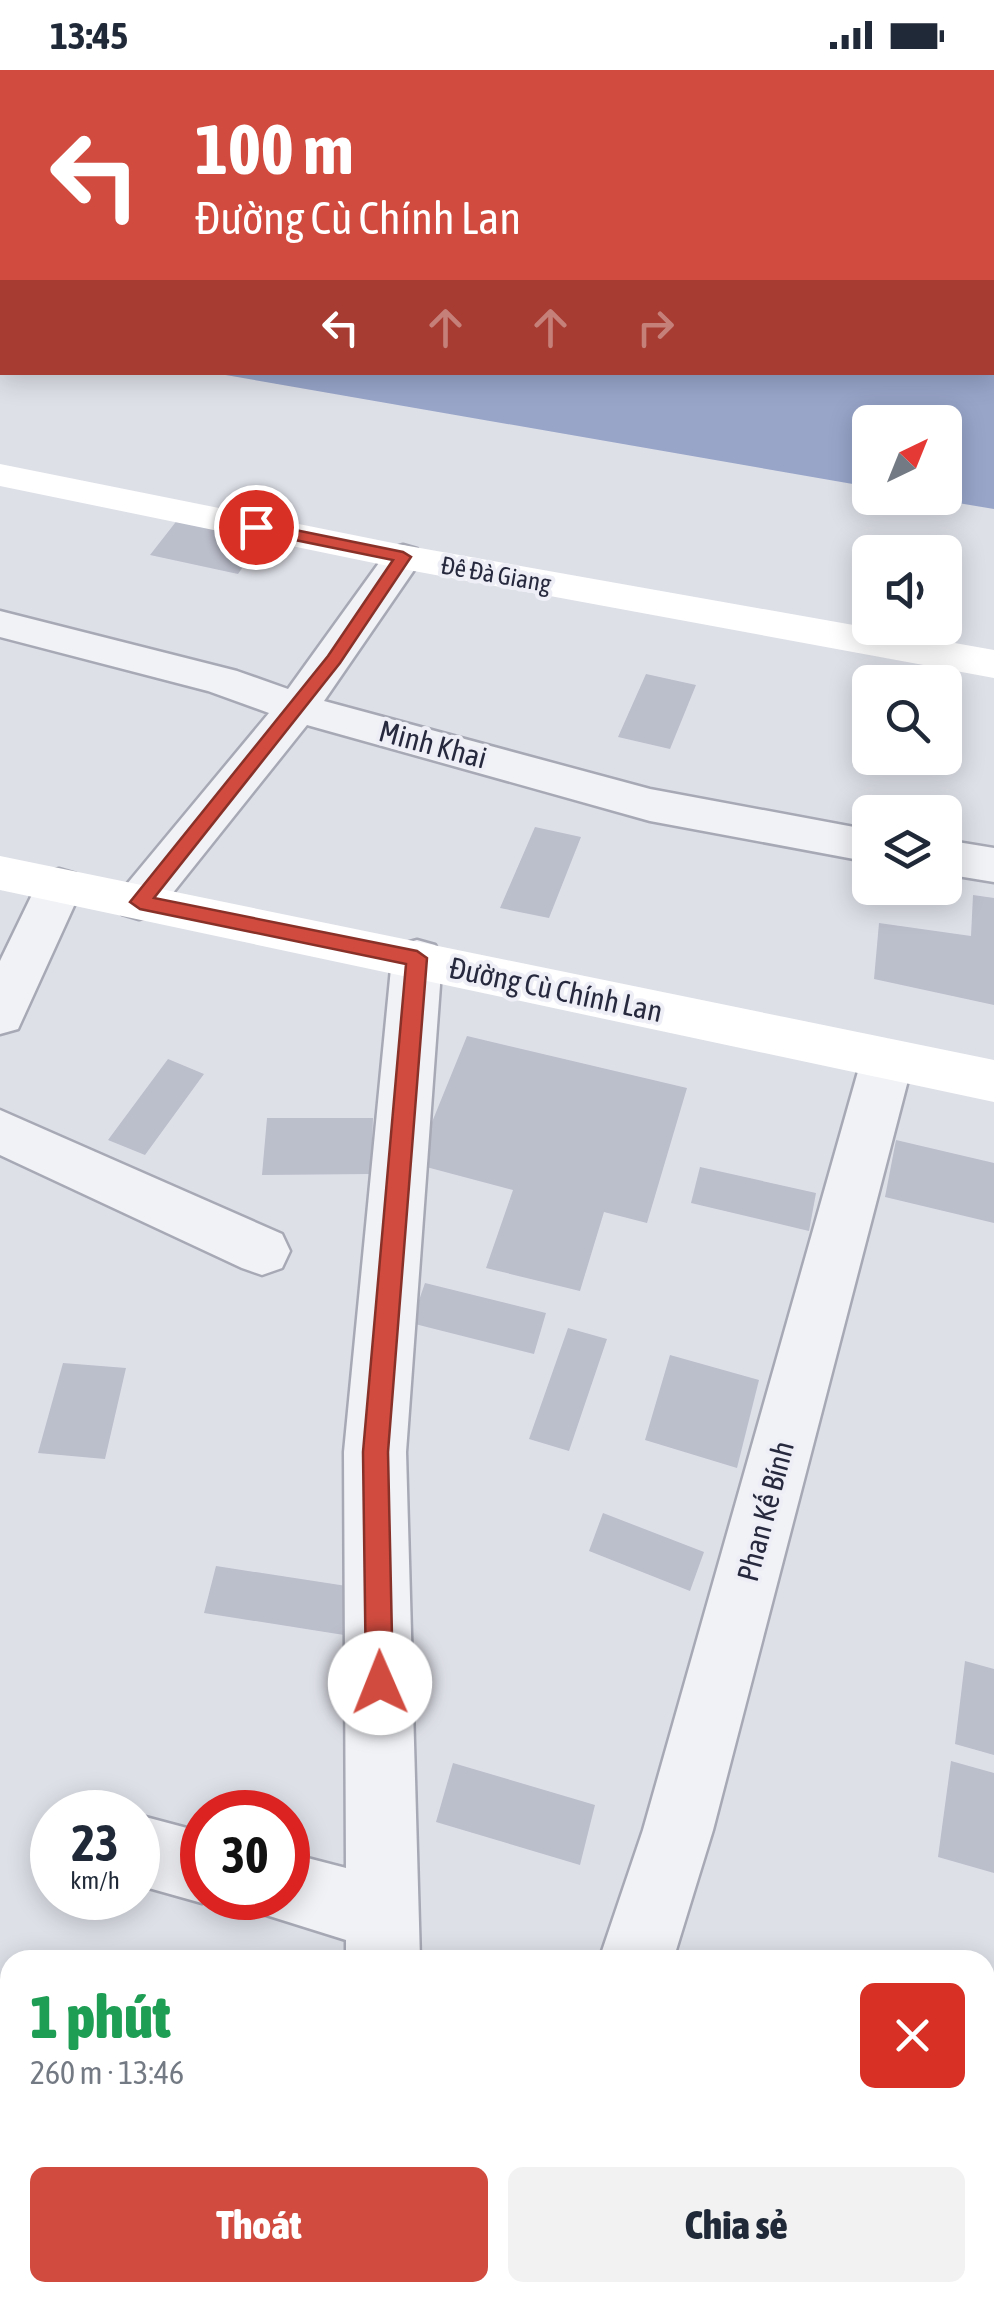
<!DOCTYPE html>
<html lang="vi">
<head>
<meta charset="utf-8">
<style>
	body { margin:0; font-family:"Asap Condensed",sans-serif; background:#f2f2f3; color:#1f2937; height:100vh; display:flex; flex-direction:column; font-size:38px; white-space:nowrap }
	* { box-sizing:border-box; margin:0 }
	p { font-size:32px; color:#747a83 }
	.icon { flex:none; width:55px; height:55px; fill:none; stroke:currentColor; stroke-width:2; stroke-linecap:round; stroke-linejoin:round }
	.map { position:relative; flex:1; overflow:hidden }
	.drawer { position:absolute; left:0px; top:1880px; width:995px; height:352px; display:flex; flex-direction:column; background:#fff; border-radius:30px 30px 0 0; box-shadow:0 5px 25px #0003 }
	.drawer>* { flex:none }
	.top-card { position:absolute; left:0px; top:0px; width:995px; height:305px; box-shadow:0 5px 25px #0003; background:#d14b3f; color:#fff; overflow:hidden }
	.needle { width:65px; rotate:43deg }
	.fabs { position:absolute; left:852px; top:335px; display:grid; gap:20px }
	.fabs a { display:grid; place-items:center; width:110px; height:110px; border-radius:15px; background:#fff; box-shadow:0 5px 25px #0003; font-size:50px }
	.speed { position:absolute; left:30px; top:1720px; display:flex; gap:20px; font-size:50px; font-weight:700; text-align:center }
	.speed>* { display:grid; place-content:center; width:130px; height:130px; border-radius:50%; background:#fff; box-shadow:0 5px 25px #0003; line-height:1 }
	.speed small { font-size:25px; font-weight:400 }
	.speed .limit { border:15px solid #d22; background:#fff; color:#111 }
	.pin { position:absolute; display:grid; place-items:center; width:85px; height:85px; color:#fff; margin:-42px; border:5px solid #fff; border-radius:50%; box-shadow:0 2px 10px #0007 }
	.me { position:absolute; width:110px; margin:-55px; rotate:359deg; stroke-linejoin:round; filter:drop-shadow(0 0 8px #0008) }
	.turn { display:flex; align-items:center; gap:35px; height:210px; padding:0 30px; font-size:45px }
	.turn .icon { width:130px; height:130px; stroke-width:2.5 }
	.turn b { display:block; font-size:70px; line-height:85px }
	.lanes { display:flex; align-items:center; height:95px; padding:0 30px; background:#0003; justify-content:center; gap:50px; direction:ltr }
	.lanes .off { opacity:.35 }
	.round { display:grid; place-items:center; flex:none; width:105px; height:105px; border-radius:15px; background:#f2f2f3 }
	.headline { display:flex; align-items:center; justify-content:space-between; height:170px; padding:0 30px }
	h1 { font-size:60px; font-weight:800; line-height:75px; color:#1e9e55 }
	.cta { display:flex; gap:20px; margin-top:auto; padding:20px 30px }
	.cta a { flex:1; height:115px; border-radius:15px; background:#d14b3f; color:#fff; font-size:40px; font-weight:800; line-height:115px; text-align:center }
	.cta a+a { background:#f2f2f3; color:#1f2937 }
	.status { display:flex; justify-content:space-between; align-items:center; height:70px; padding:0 50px; background:#fff; direction:ltr }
	.status svg { height:28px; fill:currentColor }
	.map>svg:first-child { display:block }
</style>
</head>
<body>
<div class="status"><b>13:45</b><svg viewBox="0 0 49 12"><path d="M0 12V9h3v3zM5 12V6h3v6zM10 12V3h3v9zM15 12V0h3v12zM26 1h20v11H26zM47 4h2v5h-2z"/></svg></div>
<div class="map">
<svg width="994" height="2231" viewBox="0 0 994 2231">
	<rect width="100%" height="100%" fill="#dee0e8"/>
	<path fill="#98a5c9" d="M0 0H994V439L928 428H945V352H870V417L214 303 992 302V2H2V264Z"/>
	<path fill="#bbbecb" d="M182 444 268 461 238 504 150 485Z
		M646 604 696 615 670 679 618 667Z
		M535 757 581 767 549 848 500 838Z
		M973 825 994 828V935L874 909 879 853 971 866Z
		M467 966 687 1018 647 1153 604 1142 580 1221 486 1198 513 1120 415 1094Z
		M168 989 204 1004 145 1085 108 1070Z
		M267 1048H373L371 1104 262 1105Z
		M896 1070 994 1093V1153L885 1127Z
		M700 1097 816 1123 809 1161 691 1133Z
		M425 1213 546 1243 534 1284 411 1253Z
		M568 1258 607 1269 569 1381 529 1369Z
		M670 1285 759 1310 737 1398 645 1370Z
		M63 1293 126 1298 105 1389 38 1383Z
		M603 1443 704 1482 690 1521 589 1481Z
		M216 1496 353 1517 344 1565 204 1543Z
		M965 1591 994 1599V1685L955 1674Z
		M951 1691 994 1703V1803L938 1787Z
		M453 1693 595 1735 580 1795 436 1752Z
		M346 2222V2231H186L187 2223Z"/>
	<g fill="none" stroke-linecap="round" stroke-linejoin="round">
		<defs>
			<path id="street" d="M403 475 417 479 423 487 324 631 650 719 870 760V792L650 751 307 655 156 844 139 849 122 844 115 832 122 820 269 643 208 621 0 567V541L237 601 288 619 389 479Z
				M945 770 994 778V812L945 804Z
				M59 799 76 804 83 816 18 959 0 964V891L42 804Z
				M417 870 435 875 442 888 406 1382 420 1890H346V1870L263 1844 256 1828H288V1783L346 1798 344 1382 392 888 399 875Z
				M887 971 905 977 913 991 713 1760 673 1890H599L643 1760 861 991 869 977Z
				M0 1040 282 1164 290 1181 282 1198 262 1205 242 1198 0 1085Z
				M138 1745 202 1762V1828H214L202 1833 138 1815Z
				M0 2120 10 2121V2201L0 2200Z
				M335 2222H417V2231H335Z"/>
		</defs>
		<use href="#street" stroke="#a7a9b5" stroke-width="5"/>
		<use href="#street" fill="#f1f2f6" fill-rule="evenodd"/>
		<path fill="#fff" fill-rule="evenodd" d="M0 394 403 475 994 580V608L403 499 0 416Z
			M0 786 994 990V1032L0 820Z"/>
	</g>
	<path fill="#d14b3f" stroke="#883129" stroke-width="2.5" d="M256 452 403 482 411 487 340 593 154 828 417 881 427 888 388 1382 393 1613 389 1622 380 1627 370 1622 366 1613 363 1382 406 894 140 839 130 832 328 586 393 490 251 461 248 457Z"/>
	<g text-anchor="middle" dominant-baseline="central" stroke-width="8" stroke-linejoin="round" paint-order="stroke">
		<g font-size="25" fill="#272a3f" stroke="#eeeff6">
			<text transform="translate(496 504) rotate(10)">Đê Đà Giang</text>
		</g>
		<g font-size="30" fill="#272a3f" stroke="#eeeff6">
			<text transform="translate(433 674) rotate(15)">Minh Khai</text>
			<text transform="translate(556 919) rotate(12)">Đường Cù Chính Lan</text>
			<text transform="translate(765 1441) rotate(-75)">Phan Kế Bính</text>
		</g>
	</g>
</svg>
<div class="fabs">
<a><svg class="needle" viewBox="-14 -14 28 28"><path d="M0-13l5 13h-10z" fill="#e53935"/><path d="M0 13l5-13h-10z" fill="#747a83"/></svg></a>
<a><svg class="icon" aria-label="sound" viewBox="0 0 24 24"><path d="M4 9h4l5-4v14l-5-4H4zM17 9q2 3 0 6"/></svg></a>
<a><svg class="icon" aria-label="search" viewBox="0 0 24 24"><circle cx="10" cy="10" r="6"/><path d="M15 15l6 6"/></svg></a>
<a><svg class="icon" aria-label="layers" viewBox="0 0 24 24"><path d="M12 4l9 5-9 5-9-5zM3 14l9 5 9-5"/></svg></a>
</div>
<div class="speed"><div>23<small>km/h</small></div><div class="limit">30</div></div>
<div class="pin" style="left:256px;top:457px;background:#d93025"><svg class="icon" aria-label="arrive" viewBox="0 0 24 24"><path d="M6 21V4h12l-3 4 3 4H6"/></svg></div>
<svg class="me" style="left:380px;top:1613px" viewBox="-20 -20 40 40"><circle r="19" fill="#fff"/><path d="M0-13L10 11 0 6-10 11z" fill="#d14b3f"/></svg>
<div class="top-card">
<div class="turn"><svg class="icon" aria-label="left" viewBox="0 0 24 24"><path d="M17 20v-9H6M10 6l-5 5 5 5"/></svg><div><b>100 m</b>Đường Cù Chính Lan</div></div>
<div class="lanes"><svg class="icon" aria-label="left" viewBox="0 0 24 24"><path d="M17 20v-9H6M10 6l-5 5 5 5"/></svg><svg class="icon off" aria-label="ahead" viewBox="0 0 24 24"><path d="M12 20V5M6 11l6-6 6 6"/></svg><svg class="icon off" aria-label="ahead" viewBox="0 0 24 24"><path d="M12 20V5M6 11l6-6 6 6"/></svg><svg class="icon off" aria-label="right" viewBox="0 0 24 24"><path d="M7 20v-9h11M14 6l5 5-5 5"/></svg></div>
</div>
<section class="drawer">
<div class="headline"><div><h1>1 phút</h1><p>260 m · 13:46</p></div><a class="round" style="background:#d93025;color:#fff"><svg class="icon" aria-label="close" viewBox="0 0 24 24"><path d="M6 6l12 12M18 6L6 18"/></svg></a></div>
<div class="cta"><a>Thoát</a><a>Chia sẻ</a></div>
</section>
</div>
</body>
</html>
